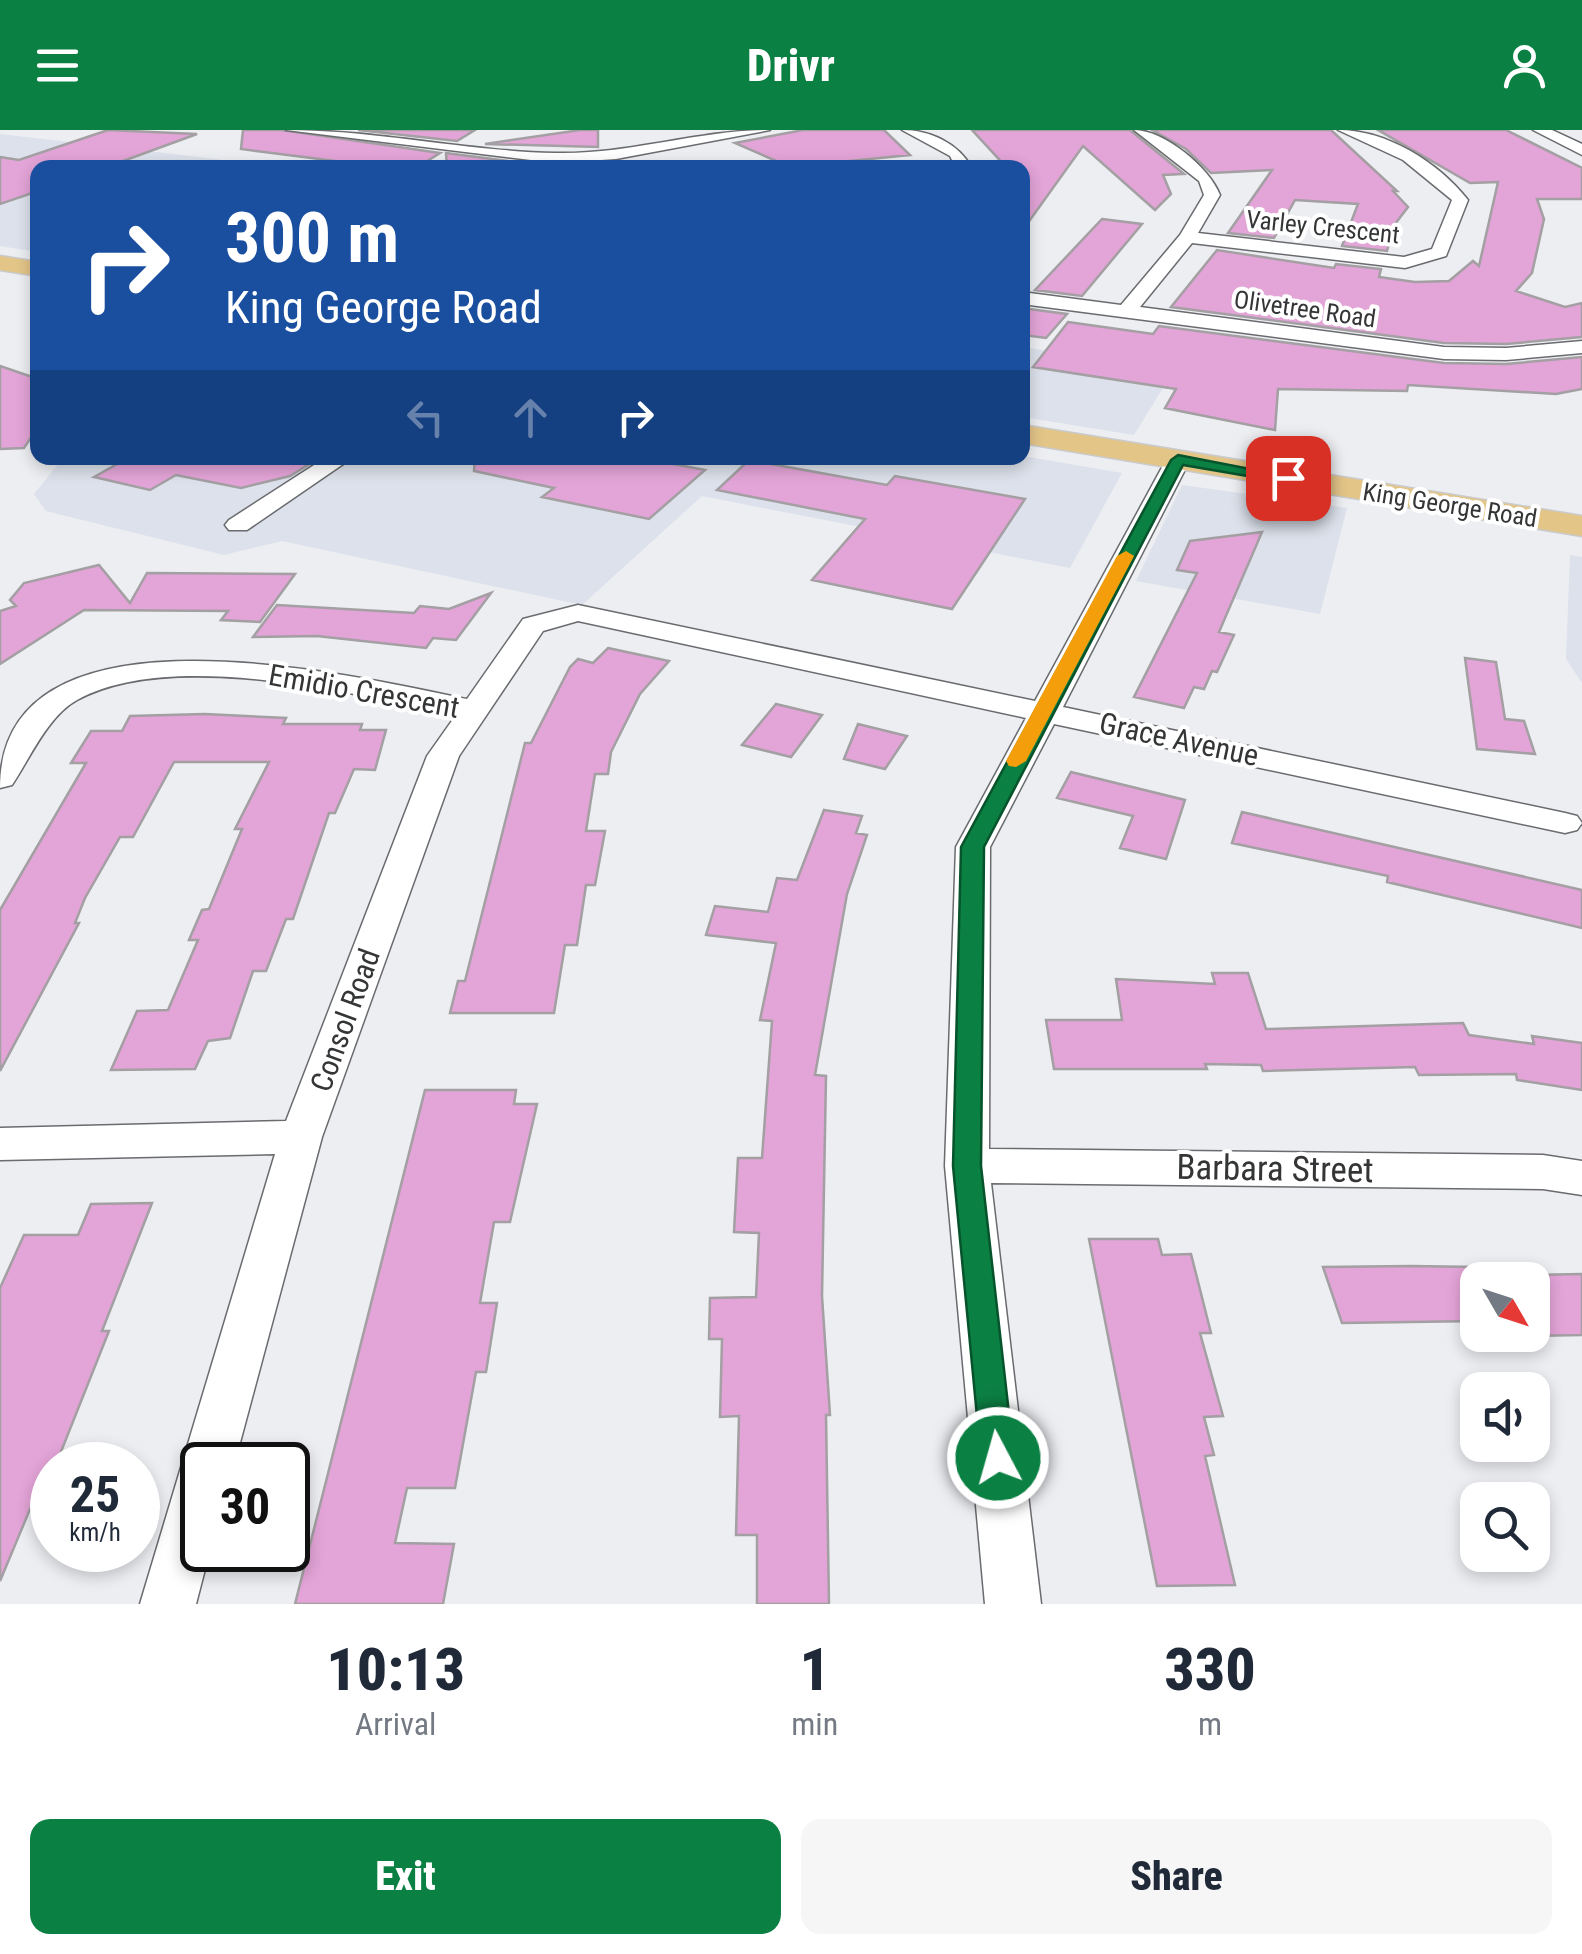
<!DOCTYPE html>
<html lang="en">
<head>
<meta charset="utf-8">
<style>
	body { margin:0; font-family:"Roboto Condensed",sans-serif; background:#f6f6f7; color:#1f2937; height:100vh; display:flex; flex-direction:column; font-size:38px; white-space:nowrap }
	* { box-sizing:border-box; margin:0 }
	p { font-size:32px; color:#747a83 }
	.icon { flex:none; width:55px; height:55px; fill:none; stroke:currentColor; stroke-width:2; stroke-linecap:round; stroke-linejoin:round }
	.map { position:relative; height:1474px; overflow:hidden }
	.side { display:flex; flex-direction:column; background:#fff; flex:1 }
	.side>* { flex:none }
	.top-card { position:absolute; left:30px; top:30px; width:1000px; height:305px; border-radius:20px; box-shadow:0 5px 15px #0003; background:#1a4fa0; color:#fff; overflow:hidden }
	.needle { width:65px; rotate:129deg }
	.buttons { position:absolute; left:1460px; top:1132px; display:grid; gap:20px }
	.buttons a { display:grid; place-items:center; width:90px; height:90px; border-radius:20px; background:#fff; box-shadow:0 5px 15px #0003; font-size:50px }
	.speed { position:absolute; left:30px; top:1312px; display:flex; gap:20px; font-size:50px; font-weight:700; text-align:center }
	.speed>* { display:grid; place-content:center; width:130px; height:130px; border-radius:50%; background:#fff; box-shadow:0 5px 15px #0003; line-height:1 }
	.speed small { font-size:25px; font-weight:400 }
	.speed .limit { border:5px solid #111; border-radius:15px; background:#fff; color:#111 }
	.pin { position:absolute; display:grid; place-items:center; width:85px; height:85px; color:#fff; margin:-42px; border-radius:20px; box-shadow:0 5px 15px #0006 }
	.me { position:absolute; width:110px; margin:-55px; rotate:354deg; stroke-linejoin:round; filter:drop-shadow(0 0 8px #0008) }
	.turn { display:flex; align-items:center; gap:35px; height:210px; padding:0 30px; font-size:45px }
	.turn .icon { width:130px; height:130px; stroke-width:2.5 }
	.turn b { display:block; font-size:70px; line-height:85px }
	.lanes { display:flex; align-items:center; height:95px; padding:0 30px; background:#0003; justify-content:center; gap:50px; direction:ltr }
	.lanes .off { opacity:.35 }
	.eta { display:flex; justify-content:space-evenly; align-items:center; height:170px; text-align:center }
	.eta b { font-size:60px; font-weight:800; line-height:70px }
	.cta { display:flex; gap:20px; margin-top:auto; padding:20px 30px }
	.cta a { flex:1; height:115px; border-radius:20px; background:#0b8043; color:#fff; font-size:40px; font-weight:800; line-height:115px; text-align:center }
	.cta a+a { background:#f6f6f7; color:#1f2937 }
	header { display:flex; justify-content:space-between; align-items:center; height:130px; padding:0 30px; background:#0b8043; color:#fff; font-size:45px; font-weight:800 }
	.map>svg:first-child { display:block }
</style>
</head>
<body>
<header><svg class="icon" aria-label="menu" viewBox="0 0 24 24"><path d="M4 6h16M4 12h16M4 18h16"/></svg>Drivr<svg class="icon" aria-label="person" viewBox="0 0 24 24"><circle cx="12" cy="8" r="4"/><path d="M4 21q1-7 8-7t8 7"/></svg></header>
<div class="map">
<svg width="1582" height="1474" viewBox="0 0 1582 1474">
	<rect width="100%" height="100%" fill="#eceef2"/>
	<path fill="#dce1eb" d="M0 4 182 25 282 37 38 38 37 122 0 116Z
		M1022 217 1174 240 1134 305 1023 287Z
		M1023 326 1122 343 1070 438 702 366 582 475 282 411 224 425 46 381 34 364 63 328Z
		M1182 355 1347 378 1320 484 1136 451Z
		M1570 425 1582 427V553L1566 529Z"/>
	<path fill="#e3a4d7" stroke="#a39fa2" stroke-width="2.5" d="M108 0 197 4 104 38H38V61L0 74V27L19 30Z
		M243 0H282L440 23 416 38H390L241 19Z
		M358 0H475L457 11Z
		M580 0H598V17L485 14Z
		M803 0H884L910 25 790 37 735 13Z
		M972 0H1130L1184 44 1163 45 1171 64 1155 80 1083 16 1022 101V38H1007Z
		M1152 0H1331L1397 61H1393L1408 77 1395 94 1387 121 1342 116 1358 74 1295 70 1274 108 1228 103 1272 40 1211 43 1186 19Z
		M1378 0H1506L1582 38V69H1537L1544 89 1532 143 1516 161 1565 177 1582 173V207L1506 214 1444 213 1171 177 1217 120 1334 138 1336 134 1381 139 1379 147 1415 152 1449 151 1473 131 1479 136 1498 52 1470 53Z
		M446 23 556 37 597 34V38H447Z
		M1102 89 1142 94 1082 166 1035 160Z
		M1022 178 1067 184 1046 208 1022 205Z
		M1068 192 1153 204 1159 196 1444 233 1506 234 1582 227V259L1556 264 1408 255 1407 261 1278 259 1275 300 1165 278 1176 259 1033 237Z
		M0 236 38 249V297L24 318 0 319Z
		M128 328H319L290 346 241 358 176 345 150 360 94 347Z
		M475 328H642L705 340 649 389 542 367 554 358 474 341Z
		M749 330 887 355 895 346 1025 369 952 479 812 450 865 389 717 360Z
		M1262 402 1219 502 1234 505 1217 542 1212 541 1204 559 1194 557 1184 578 1134 567 1197 443 1177 440 1190 411Z
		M99 435 130 473 147 443 295 444 260 492 221 490 228 481 84 480 0 534V481L16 476 10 470 24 453Z
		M491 463 456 510 433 508 426 518 317 506 253 507 277 475 414 483 420 476 449 479Z
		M608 518 669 531 640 564 611 622 608 644H595L586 701H605L595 755H586L577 815H565L554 883H450L458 851H465L525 613H531L570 537 578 529 593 533Z
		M1465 528 1496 532 1505 589 1524 591 1535 624 1477 619Z
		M776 574 822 585 791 627 742 615Z
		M205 584 286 588 283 594H362L360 600H386L375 640 354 639 335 683H329L293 789H286L266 841H253L230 908 208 911 195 939 111 940 137 881 168 880 198 810H189L202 780 209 779 242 699H235L269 632H174L133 707H120L85 768 75 793H79L0 941V780L86 633H71L91 601H122L130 586Z
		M858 594 907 606 885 639 844 629Z
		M1071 642 1185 670 1166 729 1120 718 1133 686 1057 668Z
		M824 680 862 686 856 703 867 705 847 764 815 945 826 946 822 1166 830 1285H826L829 1474H757V1405H736L739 1286 720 1287 722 1209H709L710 1168 756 1167 759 1103 734 1102 738 1028H762L772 891 760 890 776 813 706 805 715 776 768 782 777 748 797 750Z
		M1242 682 1582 760V798L1387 752 1388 746 1232 713Z
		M1212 843H1248L1266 899 1463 893 1469 905 1534 914 1532 906 1582 913V960L1517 950 1516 944 1419 945 1415 937 1263 941 1261 935 1205 934 1207 939H1054L1046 890H1122L1116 849 1215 854Z
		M425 960H516L514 974H537L510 1092H494L480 1173H497L486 1242H476L455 1358H407L395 1413 454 1414 443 1474H295Z
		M152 1073 102 1201H109L41 1372H33L0 1451V1158L24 1105H78L91 1074Z
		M1089 1109H1158L1162 1125 1191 1124 1211 1203H1200L1223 1286 1204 1287 1214 1325 1205 1326 1235 1455 1157 1456Z
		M1410 1136 1478 1137V1191L1342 1193 1323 1137Z
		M1582 1144V1205L1532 1206V1145Z"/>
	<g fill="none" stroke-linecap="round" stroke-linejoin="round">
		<defs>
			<path id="minor" d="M286 0C376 0 465 21 555 23 628 25 698 0 770 0L616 29 556 33Z
				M902 0C930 0 958 13 972 38H956L950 26Z
				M1134 0C1164 0 1209 37 1220 65L1198 103 1404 127 1432 119 1452 70 1403 30 1338 0C1387 0 1438 32 1468 70L1446 126 1405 138 1192 113 1140 177 1444 217 1506 218 1582 211V223L1506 230 1444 229 1022 174V162L1121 175 1180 105 1204 65 1199 51Z
				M1533 0H1552L1582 14V25Z
				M1178 323 1190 330 1063 577 1565 683 1577 686 1582 693 1577 700 1565 703 1054 594 990 717 989 1019 1543 1025 1582 1031V1065L1543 1059 991 1053 1041 1474H985L945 1036 956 717 1026 588 578 491 543 501 459 626 322 1007 234 1335H202V1420H210L196 1474H140L275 1024 0 1030V998L286 991 427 626 456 585C354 564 172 518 77 570 48 586 30 628 12 655L0 658C0 461 354 546 467 569L523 489 578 475 1035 571 1166 330Z
				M325 328H352L247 400H229L225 395 229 390Z"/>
			<path id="major" d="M0 126 38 132V146L0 140Z
				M1022 295 1582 386V406L1022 313Z"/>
		</defs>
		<use href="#minor" stroke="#696b6e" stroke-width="3"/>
		<use href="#major" stroke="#cacacb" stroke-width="3"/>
		<use href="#minor" fill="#fff" fill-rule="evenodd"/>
		<use href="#major" fill="#e3c588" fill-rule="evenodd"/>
	</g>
	<path fill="#0b8043" stroke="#07532c" stroke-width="2.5" d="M1178 325 1296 348 1288 353 1183 335 984 717 981 1036 1014 1328 1010 1339 998 1343 986 1339 981 1328 953 1036 961 717 1171 330Z"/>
	<path fill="#f59e0b" d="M1126 421 1134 426 1026 631 1016 637 1009 636 1006 631 1117 426Z"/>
	<g text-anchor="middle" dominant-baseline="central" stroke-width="8" stroke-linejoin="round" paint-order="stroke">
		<g font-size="25" fill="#343536" stroke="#fff">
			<text transform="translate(1323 97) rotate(6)">Varley Crescent</text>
			<text transform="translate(1305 179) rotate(8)">Olivetree Road</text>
			<text transform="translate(1450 375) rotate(9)">King George Road</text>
		</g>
		<g font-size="30" fill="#343536" stroke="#fff">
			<text transform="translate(364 561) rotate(10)">Emidio Crescent</text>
			<text transform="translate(1179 609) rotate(12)">Grace Avenue</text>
			<text transform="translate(345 890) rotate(-70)">Consol Road</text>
		</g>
		<g font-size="35" fill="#343536" stroke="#fff">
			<text transform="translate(1275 1039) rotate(1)">Barbara Street</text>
		</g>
	</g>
</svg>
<div class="buttons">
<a><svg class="needle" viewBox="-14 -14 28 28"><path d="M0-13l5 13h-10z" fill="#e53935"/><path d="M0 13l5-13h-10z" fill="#747a83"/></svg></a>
<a><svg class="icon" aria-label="sound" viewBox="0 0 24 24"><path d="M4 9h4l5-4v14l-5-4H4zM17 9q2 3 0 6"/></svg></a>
<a><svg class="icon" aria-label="search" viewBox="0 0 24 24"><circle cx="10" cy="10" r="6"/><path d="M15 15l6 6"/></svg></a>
</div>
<div class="speed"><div>25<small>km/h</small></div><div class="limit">30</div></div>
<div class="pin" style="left:1288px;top:348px;background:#d93025"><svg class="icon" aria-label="arrive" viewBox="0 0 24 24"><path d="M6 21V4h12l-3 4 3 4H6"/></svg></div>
<svg class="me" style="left:998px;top:1328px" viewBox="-20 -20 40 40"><circle r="17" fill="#0b8043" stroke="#fff" stroke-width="3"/><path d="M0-11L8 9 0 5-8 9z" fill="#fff"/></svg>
<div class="top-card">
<div class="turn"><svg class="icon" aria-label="right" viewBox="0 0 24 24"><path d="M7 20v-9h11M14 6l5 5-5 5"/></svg><div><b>300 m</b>King George Road</div></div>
<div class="lanes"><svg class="icon off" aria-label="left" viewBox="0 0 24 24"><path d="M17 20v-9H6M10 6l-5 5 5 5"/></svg><svg class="icon off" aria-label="ahead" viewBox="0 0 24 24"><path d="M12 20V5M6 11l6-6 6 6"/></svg><svg class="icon" aria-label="right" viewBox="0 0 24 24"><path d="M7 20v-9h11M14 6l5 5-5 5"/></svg></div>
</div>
</div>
<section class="side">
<div class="eta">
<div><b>10:13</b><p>Arrival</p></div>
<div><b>1</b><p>min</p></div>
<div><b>330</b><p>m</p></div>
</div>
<div class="cta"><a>Exit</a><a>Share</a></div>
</section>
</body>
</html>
